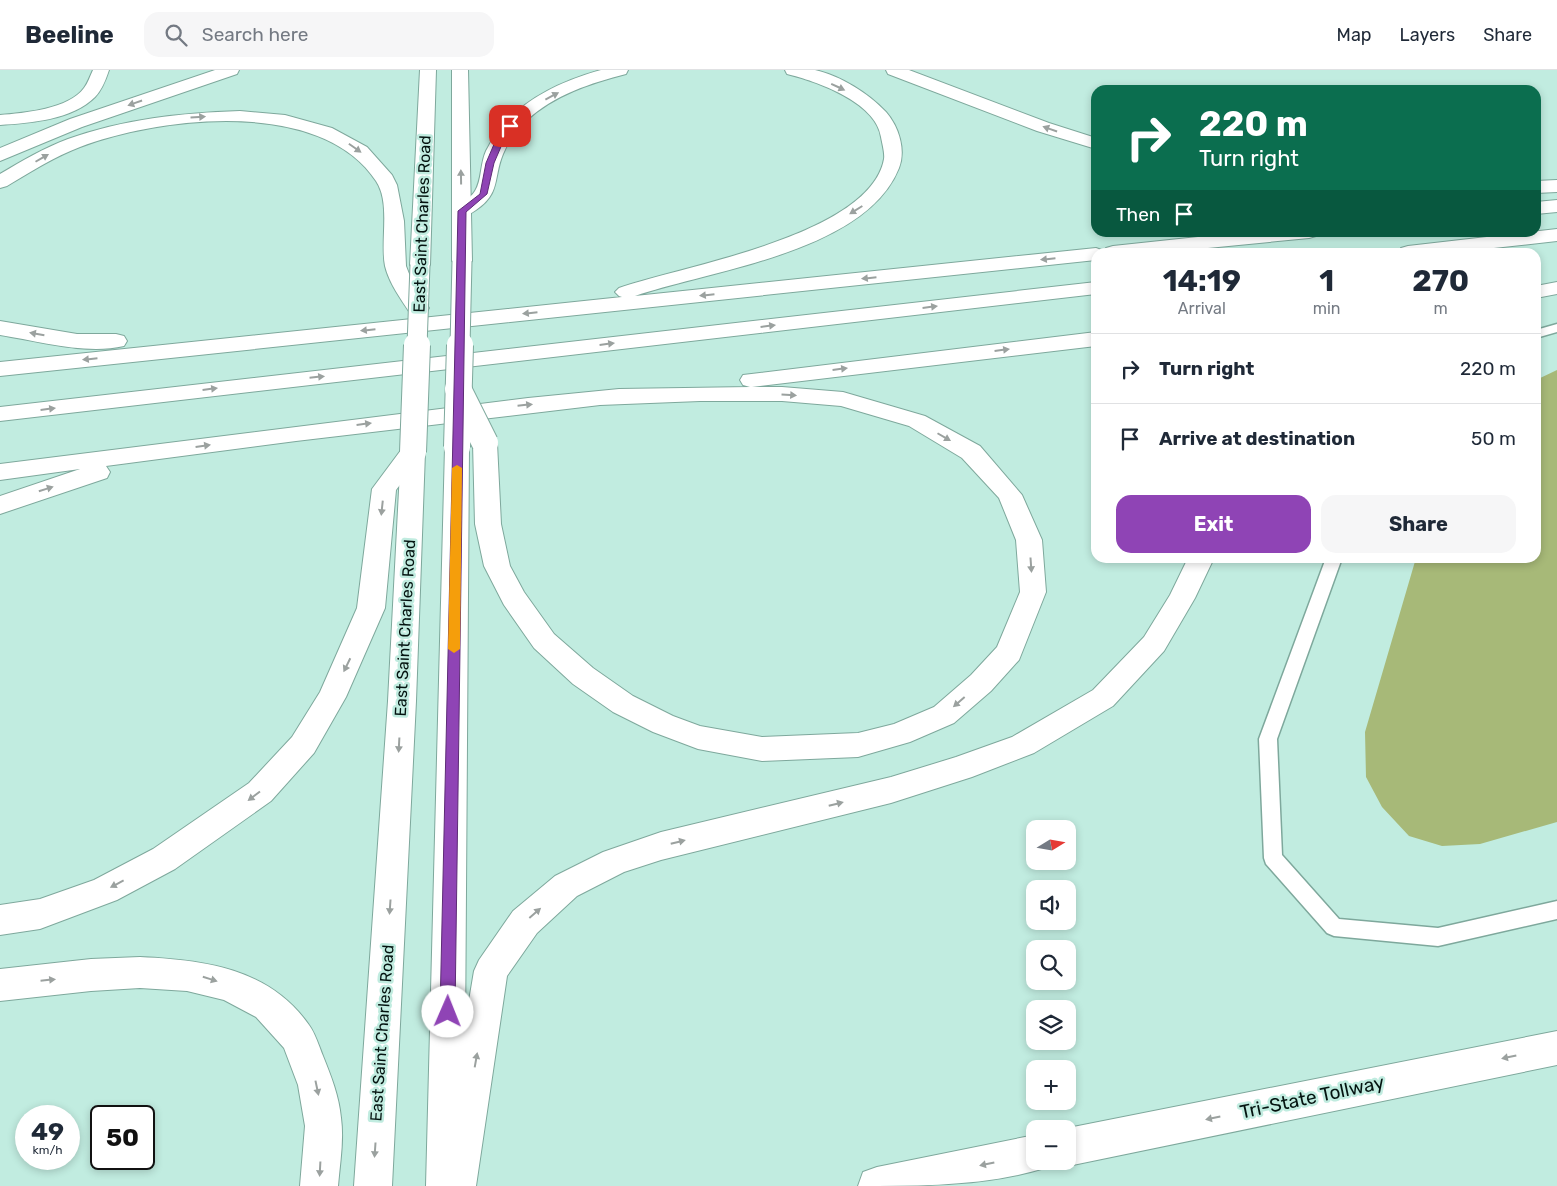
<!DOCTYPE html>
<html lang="en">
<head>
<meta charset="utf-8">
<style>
	body { margin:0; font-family:Rubik,sans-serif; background:#f6f6f7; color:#1f2937; height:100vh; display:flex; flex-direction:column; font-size:19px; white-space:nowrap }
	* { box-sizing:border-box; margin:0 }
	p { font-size:16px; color:#747a83 }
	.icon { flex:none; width:28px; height:28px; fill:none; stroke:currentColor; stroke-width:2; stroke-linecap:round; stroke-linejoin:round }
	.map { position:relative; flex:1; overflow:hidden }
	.sheet { position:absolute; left:1091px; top:178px; width:450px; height:315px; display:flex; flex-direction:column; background:#fff; border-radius:15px; box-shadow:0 2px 8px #0003 }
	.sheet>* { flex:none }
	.hud { position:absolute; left:1091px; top:15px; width:450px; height:152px; border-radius:15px; box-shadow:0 2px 8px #0003; background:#0b6e4f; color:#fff; overflow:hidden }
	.needle { width:32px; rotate:79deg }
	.fabs { position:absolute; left:1026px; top:750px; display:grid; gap:10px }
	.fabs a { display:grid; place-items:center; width:50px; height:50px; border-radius:10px; background:#fff; box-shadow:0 2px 8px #0003; font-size:25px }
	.speed { position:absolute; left:15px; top:1035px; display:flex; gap:10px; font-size:25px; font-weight:700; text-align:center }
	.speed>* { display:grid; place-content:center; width:65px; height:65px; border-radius:50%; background:#fff; box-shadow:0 2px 8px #0003; line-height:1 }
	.speed small { font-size:12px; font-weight:400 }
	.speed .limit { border:2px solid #111; border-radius:8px; background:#fff; color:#111 }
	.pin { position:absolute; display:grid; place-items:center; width:42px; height:42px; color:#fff; margin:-21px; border-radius:10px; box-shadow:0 2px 8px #0006 }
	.me { position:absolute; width:55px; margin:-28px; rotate:1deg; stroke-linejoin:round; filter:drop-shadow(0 0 4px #0008) }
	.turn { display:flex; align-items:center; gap:18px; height:105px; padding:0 25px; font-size:22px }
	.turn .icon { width:65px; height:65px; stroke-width:2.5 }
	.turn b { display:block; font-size:35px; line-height:42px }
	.then { display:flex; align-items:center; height:48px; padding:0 25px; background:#0003; gap:10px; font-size:19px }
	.eta { display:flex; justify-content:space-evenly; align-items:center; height:85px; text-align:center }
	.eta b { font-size:30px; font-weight:700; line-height:35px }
	.action { display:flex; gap:10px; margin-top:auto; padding:10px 25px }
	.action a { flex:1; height:58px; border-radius:15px; background:#8f44b5; color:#fff; font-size:20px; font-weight:700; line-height:58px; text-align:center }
	.action a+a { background:#f6f6f7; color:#1f2937 }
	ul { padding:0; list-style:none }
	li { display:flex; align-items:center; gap:15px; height:70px; padding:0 25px; border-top:1px solid #e0e1e3 }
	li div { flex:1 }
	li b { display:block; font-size:19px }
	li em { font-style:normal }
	header { display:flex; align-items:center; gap:30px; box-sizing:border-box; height:70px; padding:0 25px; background:#fff; border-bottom:1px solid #e0e1e3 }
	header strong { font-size:24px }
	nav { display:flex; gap:28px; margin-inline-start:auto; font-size:18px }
	.search { width:350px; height:45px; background:#f6f6f7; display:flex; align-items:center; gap:12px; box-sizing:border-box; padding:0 18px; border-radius:15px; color:#747a83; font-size:19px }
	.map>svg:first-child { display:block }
</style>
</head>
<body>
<header>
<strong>Beeline</strong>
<div class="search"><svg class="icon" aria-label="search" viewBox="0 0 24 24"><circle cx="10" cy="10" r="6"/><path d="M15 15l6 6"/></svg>Search here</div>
<nav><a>Map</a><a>Layers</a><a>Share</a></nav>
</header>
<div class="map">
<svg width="1557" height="1116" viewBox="0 0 1557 1116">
	<rect width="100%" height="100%" fill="#c1ece0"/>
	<path fill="#a7b978" d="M1557 300V752L1480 774 1442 776 1409 766 1382 737 1366 707 1365 662 1416 488H1536V310Z"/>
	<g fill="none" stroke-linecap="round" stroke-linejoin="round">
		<defs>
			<path id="lane" d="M1557 254V262L1536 268V260Z
				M1326 488H1342L1277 669 1282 785 1339 849 1438 858 1557 831V849L1438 876 1334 866 1327 863 1266 794 1264 788 1259 669Z"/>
			<path id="street" d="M93 0H109C106 9 102 20 95 27 72 50 30 53 0 55V45C24 43 69 39 84 18 88 13 90 6 93 0Z"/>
			<path id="secondary" d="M420 0H436L430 195 427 199 420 201 413 199 410 195Z
				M452 0H468L472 191 469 195 462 197 455 195 452 191Z
				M457 369 465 371 469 377 464 1116H426L445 377 449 371Z
				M413 374 422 376 425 382 416 631 392 1116H354L388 631 401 382 404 376Z"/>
			<path id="highway" d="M215 0H239L237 4 82 57 0 91V78L70 49Z
				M601 0H628L626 4C591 13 554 25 527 50 516 59 508 72 503 84 493 108 501 123 476 140 469 145 464 147 455 145L452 141C458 133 470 130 475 121 482 110 480 94 486 81 508 36 554 13 601 0Z
				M785 0C794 0 806 0 815 0 841 6 868 23 886 42 899 57 906 80 899 98 866 182 711 200 635 226L1096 178 1104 181 1106 178 1113 176 1245 162H1319L1316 166 1309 168 1167 182H1096V190L0 306V292L622 227 619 226 615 222 619 218C681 196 870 166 884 89 885 83 882 73 881 67 876 32 816 11 787 4Z
				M886 0H909L1049 53 1096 68V79L1037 61 888 4Z
				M240 41 285 45 332 58 367 77 392 105 397 115 404 151 406 196 413 214 429 238 426 243 418 244 410 243C401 229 389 213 385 196 380 171 391 133 376 111 321 27 160 47 80 77 54 87 30 102 7 116L0 118V104C22 91 44 78 68 69 124 49 181 43 240 41Z
				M1557 110V122L1536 123V111Z
				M1557 130V142L1536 144V132Z
				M1557 159V171L1457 182H1398L1401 178 1408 176Z
				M1096 212V224L0 351V337Z
				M1557 212V224L1536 228V216Z
				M0 251 77 264H116L124 266 127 271 124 276C86 285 38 271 0 265Z
				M1096 262V276L752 317H782L843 322 925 346 980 376 1022 425 1042 470 1046 522 1019 590 991 621 954 653 910 672 858 687 762 691 698 679 653 662 613 642 573 614 534 578 504 535 484 496 475 454 473 373 477 368 485 365 493 368 497 373 501 454 510 496 524 522 554 564 593 598 633 626 673 646 700 656 762 667 858 663 894 654 934 637 971 605 997 577 1020 522 1016 470 999 428 962 388 909 356 841 336 782 331H700L600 335 296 371 106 396 110 402 107 408 0 444V426L80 399 0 410V394L528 328 619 319 750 317 743 315 740 310 743 305Z
				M413 374 422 376 425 382 396 420 385 538 346 627 314 683 271 731 175 799 117 830 40 859 0 865V835L40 829 94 810 153 779 249 713 292 667 320 622 357 538 372 419 404 376Z
				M1188 488H1214L1195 528 1164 581 1113 636 1034 683 972 707 891 733 661 790 624 802 577 826 537 863 507 906 476 1116H438L474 901 479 890 513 841 555 806 603 782 661 762 891 707 956 687 1012 667 1093 620 1144 567 1170 525Z
				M140 887C204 890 269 898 309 955 315 963 319 976 323 986 331 1006 339 1026 341 1048 344 1070 340 1093 338 1116H300L305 1056 298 1015 284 978 256 947 224 930 187 921 140 918 91 921 0 931V899L91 889Z
				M1557 961V995L1068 1096 1057 1091H1068V1058Z
				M1035 1065V1091H1051L1048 1097C989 1116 921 1116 858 1116L863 1102 877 1097Z"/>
		</defs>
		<use href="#lane" stroke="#7ea89c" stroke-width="3"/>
		<use href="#street" stroke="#7ea89c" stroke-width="2"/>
		<use href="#secondary" stroke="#7ea89c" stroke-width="2"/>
		<use href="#highway" stroke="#7ea89c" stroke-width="2"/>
		<use href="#lane" fill="#fff" fill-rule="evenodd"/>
		<use href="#street" fill="#fff" fill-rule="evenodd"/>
		<use href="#secondary" fill="#fff" fill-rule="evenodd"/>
		<use href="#highway" fill="#fff" fill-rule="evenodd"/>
		<defs>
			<path id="secondary-bridge-far1" d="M417 276 420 195
				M460 276 462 191"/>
			<path id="secondary-bridge" d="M457 377 460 275
				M413 382 417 275"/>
			<path id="highway-bridge" d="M458 319 485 373"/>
		</defs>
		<use href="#secondary-bridge-far1" stroke="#7ea89c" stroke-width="21" stroke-linecap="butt"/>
		<use href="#secondary-bridge" stroke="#7ea89c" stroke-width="28" stroke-linecap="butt"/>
		<use href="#highway-bridge" stroke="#7ea89c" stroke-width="28" stroke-linecap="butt"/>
		<use href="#secondary-bridge-far1" stroke="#fff" stroke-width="19"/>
		<use href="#secondary-bridge" stroke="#fff" stroke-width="26"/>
		<use href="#highway-bridge" stroke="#fff" stroke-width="26"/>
	</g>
	<defs><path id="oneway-solid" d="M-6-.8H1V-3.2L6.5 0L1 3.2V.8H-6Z" transform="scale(1.25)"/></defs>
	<g fill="#9ba19f">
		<use href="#oneway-solid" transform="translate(838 17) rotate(25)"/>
		<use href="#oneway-solid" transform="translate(552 26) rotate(-28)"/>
		<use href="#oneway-solid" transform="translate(135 33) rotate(161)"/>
		<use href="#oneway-solid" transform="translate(198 47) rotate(-4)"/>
		<use href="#oneway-solid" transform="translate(1050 59) rotate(-161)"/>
		<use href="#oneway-solid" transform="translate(355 78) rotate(35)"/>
		<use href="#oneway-solid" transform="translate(42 88) rotate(-30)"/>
		<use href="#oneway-solid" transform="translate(461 107) rotate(-91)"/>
		<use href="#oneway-solid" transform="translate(856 140) rotate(148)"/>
		<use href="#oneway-solid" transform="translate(1048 189) rotate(174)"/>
		<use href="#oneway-solid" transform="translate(869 208) rotate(174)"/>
		<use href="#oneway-solid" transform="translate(707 225) rotate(174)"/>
		<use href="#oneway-solid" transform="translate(930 237) rotate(-7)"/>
		<use href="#oneway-solid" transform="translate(530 243) rotate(174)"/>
		<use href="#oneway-solid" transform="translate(768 256) rotate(-7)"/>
		<use href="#oneway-solid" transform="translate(368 260) rotate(174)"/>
		<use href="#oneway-solid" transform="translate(37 264) rotate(-170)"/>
		<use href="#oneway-solid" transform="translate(607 274) rotate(-7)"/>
		<use href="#oneway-solid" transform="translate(1002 280) rotate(-7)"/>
		<use href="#oneway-solid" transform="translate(90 289) rotate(174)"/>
		<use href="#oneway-solid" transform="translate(840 299) rotate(-7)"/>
		<use href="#oneway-solid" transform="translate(317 307) rotate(-6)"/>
		<use href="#oneway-solid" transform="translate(210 319) rotate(-7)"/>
		<use href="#oneway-solid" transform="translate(789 325) rotate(4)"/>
		<use href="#oneway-solid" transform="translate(525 335) rotate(-6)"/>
		<use href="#oneway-solid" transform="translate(48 339) rotate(-7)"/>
		<use href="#oneway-solid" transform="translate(364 354) rotate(-7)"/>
		<use href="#oneway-solid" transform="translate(944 367) rotate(30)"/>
		<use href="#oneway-solid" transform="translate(203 376) rotate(-8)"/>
		<use href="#oneway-solid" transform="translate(46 419) rotate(-17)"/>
		<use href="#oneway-solid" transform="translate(382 438) rotate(96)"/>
		<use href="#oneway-solid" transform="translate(1031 495) rotate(86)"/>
		<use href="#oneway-solid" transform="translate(347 595) rotate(116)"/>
		<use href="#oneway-solid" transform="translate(959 632) rotate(139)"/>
		<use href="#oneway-solid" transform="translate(399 675) rotate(93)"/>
		<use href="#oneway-solid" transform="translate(254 726) rotate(143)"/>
		<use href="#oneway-solid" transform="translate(836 734) rotate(-14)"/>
		<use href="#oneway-solid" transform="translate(678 772) rotate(-14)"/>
		<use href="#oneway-solid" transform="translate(117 814) rotate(152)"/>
		<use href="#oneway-solid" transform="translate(390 837) rotate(94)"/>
		<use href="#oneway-solid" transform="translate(535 843) rotate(-41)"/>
		<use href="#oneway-solid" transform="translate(210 909) rotate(17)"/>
		<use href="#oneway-solid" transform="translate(48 910) rotate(-6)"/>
		<use href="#oneway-solid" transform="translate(1509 987) rotate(168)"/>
		<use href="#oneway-solid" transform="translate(476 990) rotate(-80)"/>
		<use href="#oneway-solid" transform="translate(317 1018) rotate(78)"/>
		<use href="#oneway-solid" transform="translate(1213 1048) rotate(168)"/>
		<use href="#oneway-solid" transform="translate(375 1080) rotate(94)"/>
		<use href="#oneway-solid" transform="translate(987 1094) rotate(168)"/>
		<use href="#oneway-solid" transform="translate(320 1099) rotate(93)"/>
	</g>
	<path fill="#8f44b5" stroke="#5d2c76" d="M508 54 514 56 503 72 494 93 487 124 466 142 455 942 453 947 448 949 443 947 440 942 458 141 480 124 486 93 495 72Z"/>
	<path fill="#f59e0b" d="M457 395 462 398 460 579 454 583 448 579 452 398Z"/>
	<g text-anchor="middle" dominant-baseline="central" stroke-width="5" stroke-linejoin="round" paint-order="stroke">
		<g font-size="16" fill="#041310" stroke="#c1ece0">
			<text transform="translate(422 154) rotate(-88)">East Saint Charles Road</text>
			<text transform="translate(405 558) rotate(-87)">East Saint Charles Road</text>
			<text transform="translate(382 963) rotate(-86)">East Saint Charles Road</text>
		</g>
		<g font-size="19" fill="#041310" stroke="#c1ece0">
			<text transform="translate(1312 1027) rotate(-12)">Tri-State Tollway</text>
		</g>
	</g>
</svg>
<div class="fabs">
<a><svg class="needle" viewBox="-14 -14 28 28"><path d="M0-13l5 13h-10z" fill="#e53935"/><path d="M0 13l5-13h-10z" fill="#747a83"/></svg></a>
<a><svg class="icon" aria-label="sound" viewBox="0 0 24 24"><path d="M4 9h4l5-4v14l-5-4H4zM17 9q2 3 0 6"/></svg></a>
<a><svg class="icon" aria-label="search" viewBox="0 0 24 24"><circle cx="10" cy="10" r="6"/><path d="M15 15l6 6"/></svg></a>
<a><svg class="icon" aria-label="layers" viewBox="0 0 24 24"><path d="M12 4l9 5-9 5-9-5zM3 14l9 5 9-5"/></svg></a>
<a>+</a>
<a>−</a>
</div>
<div class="speed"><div>49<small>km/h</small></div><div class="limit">50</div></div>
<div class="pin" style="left:510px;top:56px;background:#d93025"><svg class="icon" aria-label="arrive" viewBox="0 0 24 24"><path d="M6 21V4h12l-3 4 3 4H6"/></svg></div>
<svg class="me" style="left:448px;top:942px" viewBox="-20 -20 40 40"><circle r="19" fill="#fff"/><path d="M0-13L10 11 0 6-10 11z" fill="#8f44b5"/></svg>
<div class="hud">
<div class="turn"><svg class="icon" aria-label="right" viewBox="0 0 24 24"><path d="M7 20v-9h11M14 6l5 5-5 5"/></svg><div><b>220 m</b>Turn right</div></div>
<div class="then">Then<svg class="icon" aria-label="arrive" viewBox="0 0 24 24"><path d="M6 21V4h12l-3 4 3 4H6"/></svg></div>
</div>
<section class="sheet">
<div class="eta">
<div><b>14:19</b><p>Arrival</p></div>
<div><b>1</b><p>min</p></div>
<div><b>270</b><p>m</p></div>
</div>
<ul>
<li><svg class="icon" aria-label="right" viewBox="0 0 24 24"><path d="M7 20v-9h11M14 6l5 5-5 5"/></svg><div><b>Turn right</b></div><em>220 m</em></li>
<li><svg class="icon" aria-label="arrive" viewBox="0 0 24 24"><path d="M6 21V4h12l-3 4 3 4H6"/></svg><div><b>Arrive at destination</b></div><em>50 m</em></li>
</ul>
<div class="action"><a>Exit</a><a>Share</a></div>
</section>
</div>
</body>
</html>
